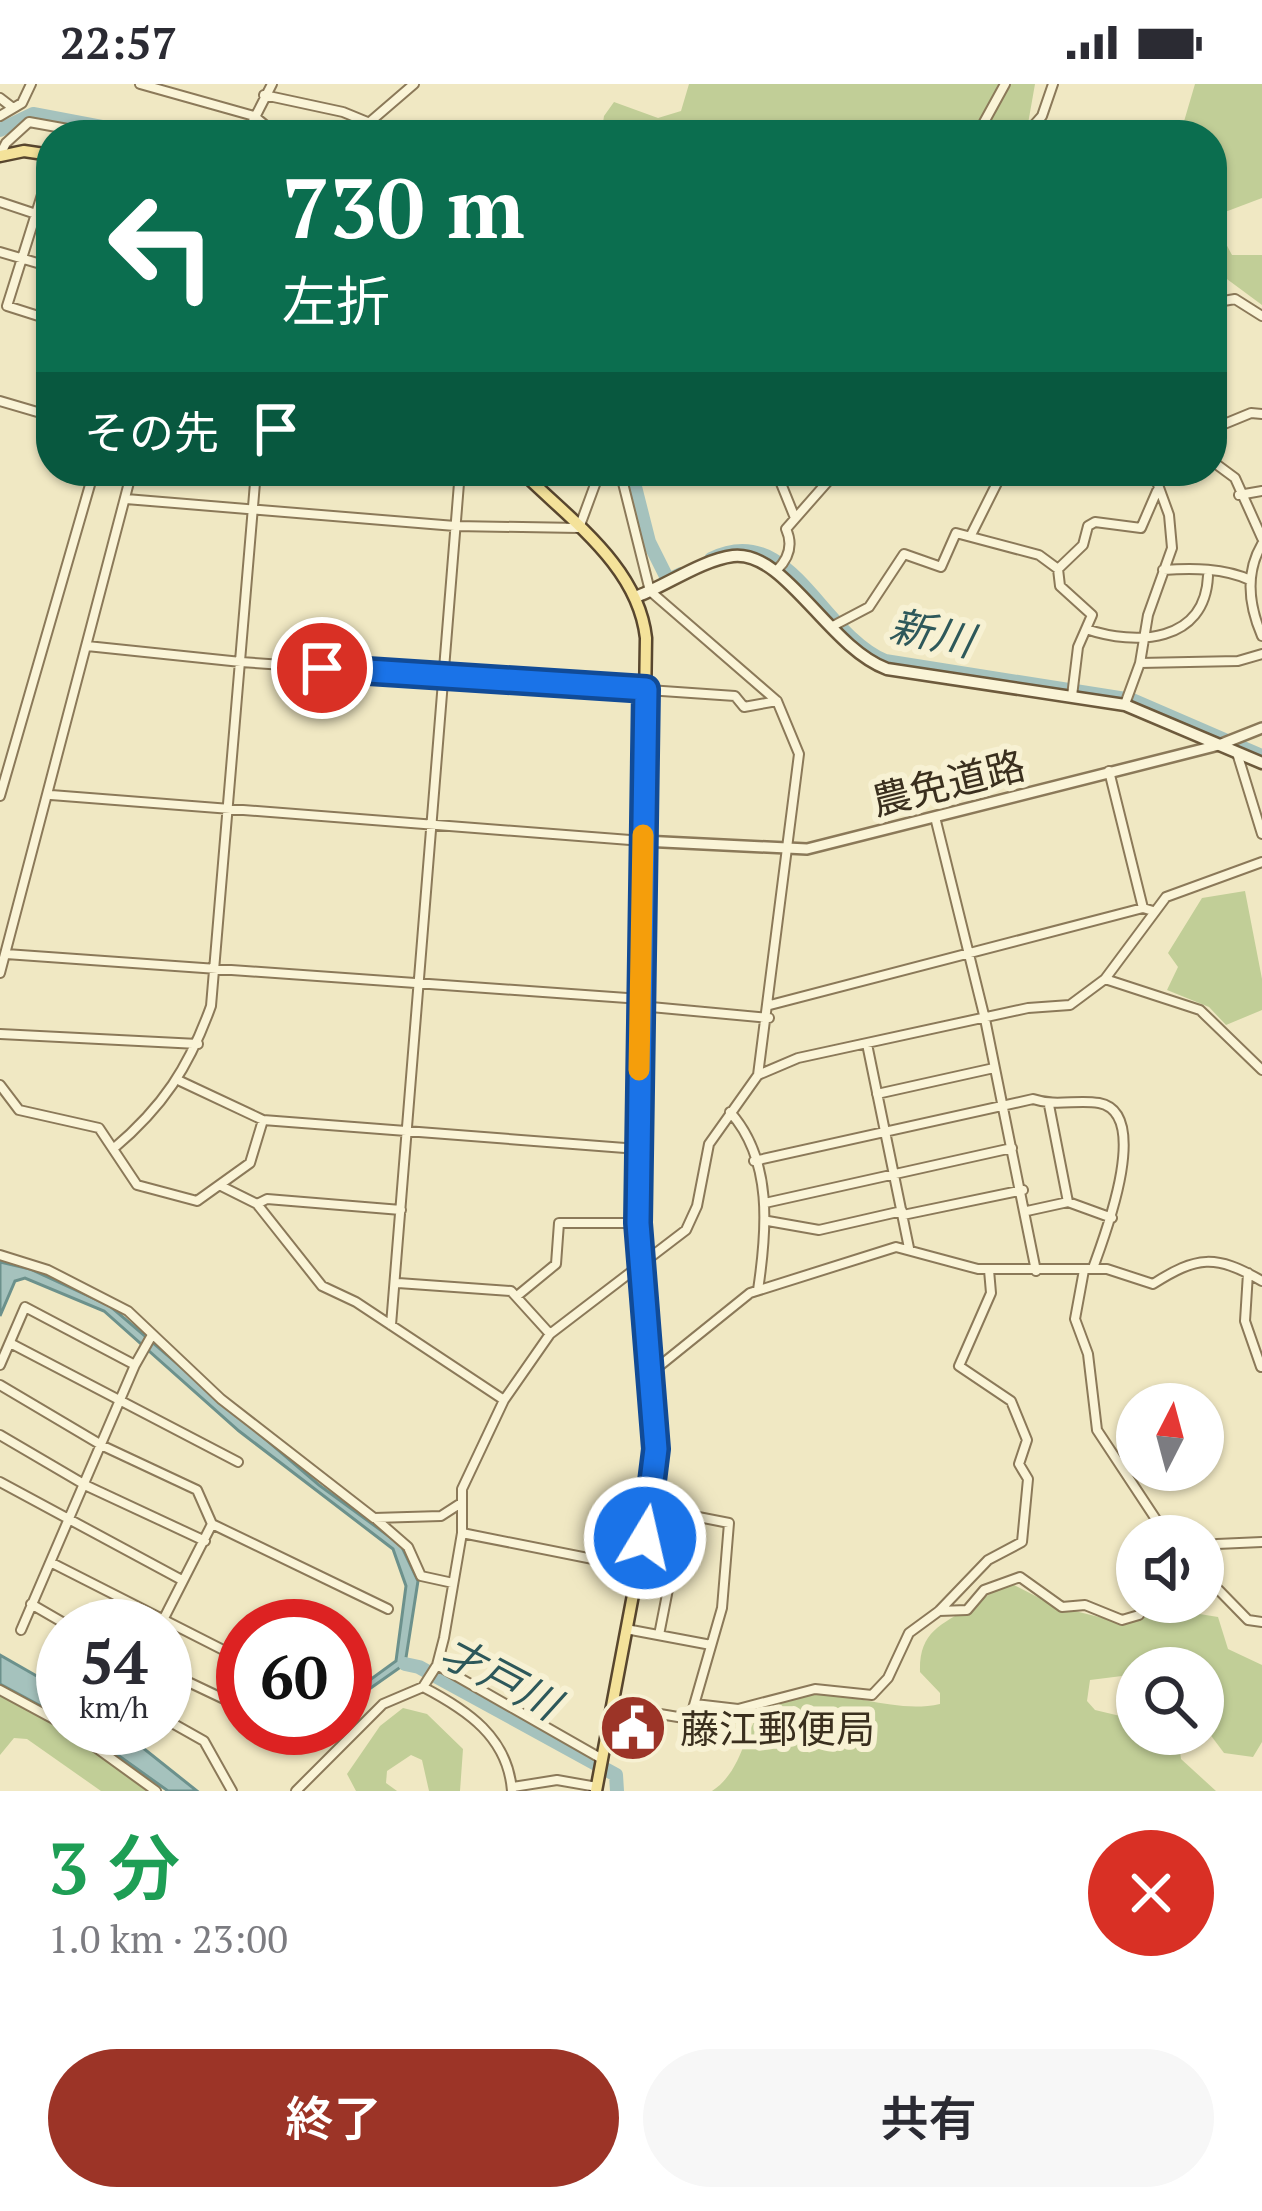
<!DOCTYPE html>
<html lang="ja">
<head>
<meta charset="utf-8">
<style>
	body { margin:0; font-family:"PT Serif","Noto Sans JP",serif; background:#f7f7f7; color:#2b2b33; height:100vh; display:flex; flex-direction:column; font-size:45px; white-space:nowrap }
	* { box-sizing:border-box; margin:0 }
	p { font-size:39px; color:#7c7c81 }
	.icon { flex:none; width:66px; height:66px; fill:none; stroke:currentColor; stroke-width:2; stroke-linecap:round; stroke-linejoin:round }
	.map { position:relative; height:1707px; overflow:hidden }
	.panel { display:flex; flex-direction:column; background:#fff; flex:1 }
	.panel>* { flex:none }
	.hud { position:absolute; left:36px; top:36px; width:1191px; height:366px; border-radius:48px; box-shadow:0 3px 9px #0004; background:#0b6e4f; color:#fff; overflow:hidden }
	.needle { width:78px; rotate:6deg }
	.fabs { position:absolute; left:1116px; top:1299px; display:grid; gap:24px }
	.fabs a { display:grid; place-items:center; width:108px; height:108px; border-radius:50%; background:#fff; box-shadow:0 3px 9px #0004; font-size:60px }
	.speed { position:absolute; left:36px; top:1515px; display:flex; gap:24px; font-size:60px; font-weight:700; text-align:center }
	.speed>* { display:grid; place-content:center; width:156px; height:156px; border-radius:50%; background:#fff; box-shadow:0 3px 9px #0004; line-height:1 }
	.speed small { font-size:30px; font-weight:400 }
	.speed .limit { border:18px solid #d22; background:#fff; color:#111 }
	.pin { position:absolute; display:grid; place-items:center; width:102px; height:102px; color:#fff; margin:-51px; border:6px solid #fff; border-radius:50%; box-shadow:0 3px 12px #0007 }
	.me { position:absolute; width:132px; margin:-66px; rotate:9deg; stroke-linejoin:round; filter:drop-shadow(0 0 9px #0008) }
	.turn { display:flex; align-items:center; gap:42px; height:252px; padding:0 48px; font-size:54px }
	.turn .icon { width:156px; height:156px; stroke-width:2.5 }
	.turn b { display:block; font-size:84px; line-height:102px }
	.then { display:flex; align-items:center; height:114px; padding:0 48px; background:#0003; gap:24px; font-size:45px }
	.round { display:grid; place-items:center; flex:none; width:126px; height:126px; border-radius:63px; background:#f7f7f7 }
	.summary { display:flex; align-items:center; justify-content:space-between; height:204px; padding:0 48px }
	h1 { font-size:72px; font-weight:600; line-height:90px; color:#1e9e55 }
	.action { display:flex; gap:24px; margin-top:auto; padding:24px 48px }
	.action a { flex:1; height:138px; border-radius:72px; background:#9c3427; color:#fff; font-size:48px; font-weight:600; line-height:138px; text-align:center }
	.action a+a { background:#f7f7f7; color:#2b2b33 }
	.status { display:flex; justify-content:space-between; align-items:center; height:84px; padding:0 60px; background:#fff; direction:ltr }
	.status svg { height:33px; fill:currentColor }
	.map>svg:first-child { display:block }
</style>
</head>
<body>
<div class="status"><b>22:57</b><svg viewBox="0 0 49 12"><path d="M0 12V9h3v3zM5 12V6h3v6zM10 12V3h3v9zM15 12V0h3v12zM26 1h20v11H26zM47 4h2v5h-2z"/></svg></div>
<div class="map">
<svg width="1262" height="1707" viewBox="0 0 1262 1707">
	<rect width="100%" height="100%" fill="#f0e8c3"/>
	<path fill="#c1ce97" d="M689 0H1035L1026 51H601L604 32 614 18 658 34 681 27Z
		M1195 0H1262V114L1225 128 1218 145 1232 171H1262V221L1212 184V51H1180Z
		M1245 807 1262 895V926L1226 941 1209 923 1167 906 1178 883 1168 869 1202 814Z
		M1014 1501 1055 1522 1115 1537 1169 1525 1218 1533 1228 1565 1262 1581V1658L1253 1673 1224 1669 1203 1641V1584H1137V1597L1122 1592 1090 1596 1087 1617 1095 1626 1137 1636V1650L1178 1653 1181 1675 1216 1707H712C747 1684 743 1638 767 1624 824 1590 881 1633 940 1620V1609L920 1588C919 1548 940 1541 971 1523 987 1513 994 1504 1014 1501Z
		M0 1609 14 1614 152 1707H101L27 1655 14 1654 0 1671Z
		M403 1624 427 1630 463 1665 460 1707H429L422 1676 411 1671 387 1687 386 1699 397 1707H356L347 1690 380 1642Z"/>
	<path fill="#a5c2bd" stroke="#6c918c" stroke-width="3" d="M0 1178 30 1185 110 1222 319 1401 401 1461 418 1497 405 1580 345 1622V1614L396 1577 406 1502 393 1465 239 1347 104 1227 25 1194 15 1197 0 1232Z
		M0 1571 63 1607V1634L0 1600Z
		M80 1644H118L197 1707H168Z"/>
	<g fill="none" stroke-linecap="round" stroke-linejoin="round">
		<path stroke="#a5c2bd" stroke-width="14" d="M0 46 33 30 144 51
			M631 387 649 458 668 496 681 490
			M711 475C790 436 819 549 885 577L1132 616 1262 672
			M405 1580 419 1583 616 1691 617 1707"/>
		<defs>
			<path id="minor" d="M140 0 254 32 277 51
				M264 11 343 28 399 51
				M0 14 13 24
				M0 32 22 19 31 0
				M371 37 414 0
				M246 51 272 0
				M977 51 1005 0
				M1025 51 1042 32 1053 0
				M0 71 6 59 29 38 101 51
				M51 82 7 222 51 236
				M0 118 51 135
				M0 168 51 183
				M1212 219 1235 215 1262 232
				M0 317 51 332
				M1212 345 1251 329 1262 330
				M1212 377 1235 394 1262 454
				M707 387 708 391
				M776 387 795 434
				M1239 411 1262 407
				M126 415 455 442 579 444 600 387
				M971 451 1003 387
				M1262 460C1245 489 1249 522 1262 552
				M1058 485 1060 502 1092 531 1078 563 1072 612
				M777 486C789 474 793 460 786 445L837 387
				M1163 486C1193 484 1224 484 1250 496
				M831 543 869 523 904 470 941 483 956 449 1039 471 1058 485 1083 461 1088 442 1095 438 1141 444 1157 407
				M1086 545C1136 562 1205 559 1208 492
				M87 562 241 578 735 612 744 623 777 617
				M1140 579 1148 531 1172 464 1169 431 1153 387
				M1125 620 1140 579 1238 577 1262 570
				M1237 669 1262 750
				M1109 687 1143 824
				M51 711 643 757
				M0 712 94 387
				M935 733 985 935 1036 1187
				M6 870 641 915
				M0 889 132 387
				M1105 895 1200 926 1262 986
				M770 921 1143 824 1153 827
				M640 922 769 934
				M0 950 198 960
				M867 960 909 1164
				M758 991 798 974 1028 924 1070 921 1105 895 1166 813 1262 778
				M180 997 263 1036 638 1065
				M0 1001 19 1026 99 1044 137 1101 197 1117 250 1079 263 1036
				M877 1010 994 984
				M1049 1021 1068 1118
				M730 1028C773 1076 767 1146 758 1206
				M113 1065C163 1023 189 983 211 922L256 387
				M754 1077 1033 1015C1057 1023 1076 1015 1099 1019 1153 1029 1103 1156 1093 1184
				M223 1103 257 1120 322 1202 356 1218 504 1316
				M765 1119 1012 1064
				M257 1120 267 1115 401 1126
				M1027 1127 1068 1118 1112 1134
				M903 1131 1023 1106
				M768 1137 819 1146 902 1127
				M0 1171 48 1186 128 1227 221 1315 374 1434 441 1432 458 1421
				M1084 1186 1075 1235 1088 1270 1097 1346 1167 1452
				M1248 1189 1245 1237 1261 1283
				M398 1199 511 1207 550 1250
				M517 1212 556 1180 559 1139H637
				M391 1241 460 387
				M10 1259 238 1378
				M0 1281 25 1223 135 1281 152 1251
				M652 1288 750 1209 896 1163 978 1185H1107L1153 1200C1197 1172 1215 1170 1262 1197
				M0 1301 103 1362 197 1406 212 1440 388 1525
				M0 1351 87 1402 205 1457
				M0 1398 180 1495
				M377 1436 408 1463 421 1492 453 1499
				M462 1449 638 1484
				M52 1479 243 1576
				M1203 1492 1217 1460 1262 1458
				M1205 1492 1248 1536 1262 1538
				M31 1520 69 1542
				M939 1527 967 1526 984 1506 1020 1493 1062 1523 1085 1521 1122 1536 1139 1531 1146 1518
				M160 1542 212 1440
				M63 1544 47 1575 63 1582
				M626 1545 711 1561
				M21 1546 135 1281
				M659 1551 683 1429
				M437 1581 602 1675
				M165 1587 243 1624
				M423 1603 437 1581 444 1554 462 1449V1405L504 1316 550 1250 686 1146 697 1122 709 1060 758 991 799 670 777 617 650 507 620 387
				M0 1606 63 1640
				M695 1620 738 1625 815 1605 872 1611 888 1594 909 1549 939 1527 988 1476 1022 1458 1028 1395 1019 1380 1027 1356 1011 1317 959 1282 991 1209 989 1186
				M612 1622 690 1635 722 1524 729 1439 652 1424
				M165 1635 204 1657 232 1707
				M69 1644 156 1707
				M284 1644 293 1648
				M513 1703 557 1696 597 1703
				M296 1707 383 1620 423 1603C467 1626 508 1653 512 1707"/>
			<path id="tertiary" d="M643 757 807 765 1219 661 1262 644"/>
			<path id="secondary" d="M638 512C667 501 702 476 733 472 785 466 828 563 887 585L1125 621 1262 679"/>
			<path id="primary" d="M0 72 24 67 51 71
				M521 387C570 436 638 482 646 554L637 1139 656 1389 596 1707"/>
		</defs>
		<use href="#minor" stroke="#8b7959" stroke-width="12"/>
		<use href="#tertiary" stroke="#8b7959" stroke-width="14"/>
		<use href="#secondary" stroke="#6d5a3c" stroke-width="15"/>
		<use href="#primary" stroke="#58462e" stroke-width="15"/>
		<use href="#minor" stroke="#faf4d7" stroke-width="8"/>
		<use href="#tertiary" stroke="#faf4d7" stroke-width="9"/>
		<use href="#secondary" stroke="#faf4d7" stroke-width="10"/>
		<use href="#primary" stroke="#f4e29a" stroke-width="10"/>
	</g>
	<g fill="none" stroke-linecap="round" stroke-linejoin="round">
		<defs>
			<path id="route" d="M322 584 646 605 638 1139 656 1365 645 1454"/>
		</defs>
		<use href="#route" stroke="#114b97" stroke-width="30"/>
		<use href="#route" stroke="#1a73e8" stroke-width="21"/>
		<path stroke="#f59e0b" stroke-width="21" d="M639 986 643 751"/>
	</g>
	<defs>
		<symbol id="civic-disc" viewBox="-11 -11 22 22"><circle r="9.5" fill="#9c3427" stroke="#f7f1d3"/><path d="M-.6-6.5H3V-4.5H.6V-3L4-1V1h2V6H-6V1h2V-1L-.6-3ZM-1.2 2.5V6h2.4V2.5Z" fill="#fff"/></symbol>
	</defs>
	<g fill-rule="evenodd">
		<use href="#civic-disc" x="595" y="1606" width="76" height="76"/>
	</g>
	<g text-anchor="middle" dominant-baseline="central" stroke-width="12" stroke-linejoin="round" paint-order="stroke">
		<g font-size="39" fill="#3a2f1e" stroke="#f7f1d3">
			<text transform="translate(948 698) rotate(-14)">農免道路</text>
		</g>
		<g font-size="39" fill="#3a2f1e" stroke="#f7f1d3" text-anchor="start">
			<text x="680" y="1644">藤江郵便局</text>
		</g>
		<g font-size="42" font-style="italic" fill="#2d585a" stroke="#f7f1d3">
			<text transform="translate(932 548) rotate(12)">新川</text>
			<text transform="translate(501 1593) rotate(28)">才戸川</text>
		</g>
	</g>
</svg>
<div class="fabs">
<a><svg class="needle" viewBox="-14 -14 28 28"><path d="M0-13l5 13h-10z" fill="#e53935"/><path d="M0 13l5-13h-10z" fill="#7c7c81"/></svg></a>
<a><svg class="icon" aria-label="sound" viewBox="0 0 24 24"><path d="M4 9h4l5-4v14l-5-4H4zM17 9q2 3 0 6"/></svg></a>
<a><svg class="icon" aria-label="search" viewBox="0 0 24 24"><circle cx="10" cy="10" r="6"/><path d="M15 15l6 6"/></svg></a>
</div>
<div class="speed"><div>54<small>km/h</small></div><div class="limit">60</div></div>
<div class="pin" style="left:322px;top:584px;background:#d93025"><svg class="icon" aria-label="arrive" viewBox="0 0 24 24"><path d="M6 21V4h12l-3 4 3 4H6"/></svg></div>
<svg class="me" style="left:645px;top:1454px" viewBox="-20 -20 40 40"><circle r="17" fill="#1a73e8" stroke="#fff" stroke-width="3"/><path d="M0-11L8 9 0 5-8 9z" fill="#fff"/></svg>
<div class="hud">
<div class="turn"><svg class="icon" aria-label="left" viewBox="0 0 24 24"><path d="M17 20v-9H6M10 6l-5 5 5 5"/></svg><div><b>730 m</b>左折</div></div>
<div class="then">その先<svg class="icon" aria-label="arrive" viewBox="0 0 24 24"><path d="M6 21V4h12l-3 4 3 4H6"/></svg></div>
</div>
</div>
<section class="panel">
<div class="summary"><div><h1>3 分</h1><p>1.0 km · 23:00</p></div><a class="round" style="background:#d93025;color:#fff"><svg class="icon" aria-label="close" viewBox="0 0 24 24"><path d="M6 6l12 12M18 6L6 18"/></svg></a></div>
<div class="action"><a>終了</a><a>共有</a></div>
</section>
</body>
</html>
